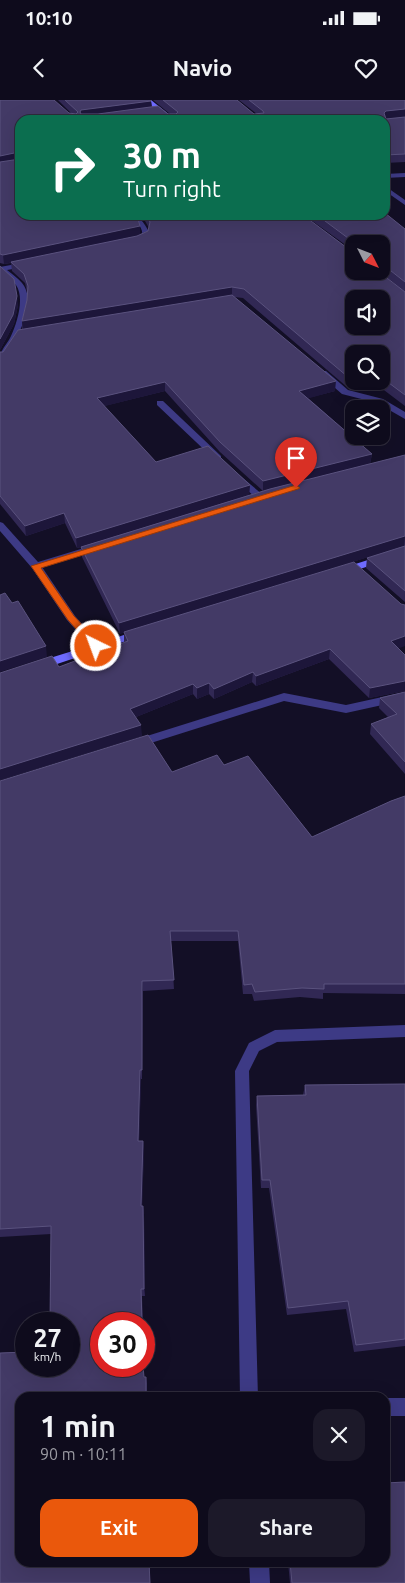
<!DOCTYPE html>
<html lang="en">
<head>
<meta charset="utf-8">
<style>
	body { margin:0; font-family:Ubuntu,sans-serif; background:#1c1929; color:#f1f3f6; height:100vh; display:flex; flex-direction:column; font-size:19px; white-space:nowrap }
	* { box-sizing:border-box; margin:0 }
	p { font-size:16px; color:#9b9ba3 }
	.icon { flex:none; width:28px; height:28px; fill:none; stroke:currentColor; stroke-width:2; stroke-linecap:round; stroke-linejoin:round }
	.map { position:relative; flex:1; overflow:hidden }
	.drawer { position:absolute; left:15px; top:1292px; width:375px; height:175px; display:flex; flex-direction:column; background:#0e0b1c; border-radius:15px; box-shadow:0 5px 20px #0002,0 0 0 1px #2e2b3b }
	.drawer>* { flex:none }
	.banner { position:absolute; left:15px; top:15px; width:375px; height:105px; border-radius:15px; box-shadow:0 5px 20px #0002,0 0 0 1px #2e2b3b; background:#0b6e4f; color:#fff; overflow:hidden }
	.needle { width:32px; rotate:132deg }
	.tools { position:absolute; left:345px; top:135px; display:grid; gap:10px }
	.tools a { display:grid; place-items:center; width:45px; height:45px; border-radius:10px; background:#0e0b1c; box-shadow:0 5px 20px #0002,0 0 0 1px #2e2b3b; font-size:25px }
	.speed { position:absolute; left:15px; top:1212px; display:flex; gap:10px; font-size:25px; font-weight:700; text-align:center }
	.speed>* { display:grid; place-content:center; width:65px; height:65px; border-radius:50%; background:#0e0b1c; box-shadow:0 5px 20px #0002,0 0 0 1px #2e2b3b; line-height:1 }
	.speed small { font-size:12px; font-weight:400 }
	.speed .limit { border:8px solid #d22; background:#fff; color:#111 }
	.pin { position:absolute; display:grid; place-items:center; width:42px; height:42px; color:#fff; margin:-51px -21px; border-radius:50% 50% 50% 0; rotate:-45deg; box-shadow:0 0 5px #0007 }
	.pin .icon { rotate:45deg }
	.me { position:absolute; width:55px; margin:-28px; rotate:318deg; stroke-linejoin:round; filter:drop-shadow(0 0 4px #0008) }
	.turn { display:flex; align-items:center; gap:18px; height:105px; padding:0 25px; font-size:22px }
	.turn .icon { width:65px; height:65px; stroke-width:2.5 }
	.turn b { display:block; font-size:35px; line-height:42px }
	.round { display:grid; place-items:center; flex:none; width:52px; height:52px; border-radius:15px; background:#1c1929 }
	.summary { display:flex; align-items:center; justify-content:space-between; height:85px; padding:0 25px }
	h1 { font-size:30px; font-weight:700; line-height:38px }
	.cta { display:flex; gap:10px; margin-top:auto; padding:10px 25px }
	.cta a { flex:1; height:58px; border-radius:15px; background:#ea580c; color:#fff; font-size:20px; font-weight:700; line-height:58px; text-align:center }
	.cta a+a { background:#1c1929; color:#f1f3f6 }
	.status { display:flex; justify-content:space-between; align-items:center; height:35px; padding:0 25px; background:#0e0b1c; direction:ltr }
	.status svg { height:14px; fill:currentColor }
	header { display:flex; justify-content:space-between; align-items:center; height:65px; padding:0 25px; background:#0e0b1c; font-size:22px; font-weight:700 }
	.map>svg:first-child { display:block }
</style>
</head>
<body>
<div class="status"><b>10:10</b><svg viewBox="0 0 49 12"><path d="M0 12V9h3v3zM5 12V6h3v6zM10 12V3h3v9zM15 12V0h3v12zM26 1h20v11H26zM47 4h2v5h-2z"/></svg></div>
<header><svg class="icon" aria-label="back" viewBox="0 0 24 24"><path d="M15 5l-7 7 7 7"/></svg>Navio<svg class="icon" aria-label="heart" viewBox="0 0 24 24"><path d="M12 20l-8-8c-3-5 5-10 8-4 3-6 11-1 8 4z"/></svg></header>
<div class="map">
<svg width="405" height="1483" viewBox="0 0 405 1483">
	<rect width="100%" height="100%" fill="#130f26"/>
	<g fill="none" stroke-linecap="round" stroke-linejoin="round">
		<path fill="#3d3a85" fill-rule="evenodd" d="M405 73V77L385 78V74Z
			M385 86 405 100V105L385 91Z
			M128 115C139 115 144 122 149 132L147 138 132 143V141L142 136C144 126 134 121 128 115Z
			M27 162H30V166L7 170C12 174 18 178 22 183 39 204 15 242 3 260H0C0 249 7 245 11 236 17 223 25 198 16 185 12 180 5 176 0 172V167Z
			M320 271H326L348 290 383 299 405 312V319L377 303 342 294 320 275Z
			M157 301H163L221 356V360H215L157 305Z
			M238 374 263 395V399H257L235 379V375Z
			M0 422 3 423 38 462 94 445H100V449L42 467 75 516 100 544 101 546 100 548H92L67 520 32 468 0 431Z
			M405 592V600L346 613 284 601 135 648 129 644 131 641 284 593 346 605Z
			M405 925V937L277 942 259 951 249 971 258 1298H240L235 971 249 943 275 930Z
			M385 1298H405V1316H385Z
			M249 1462H269L270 1483H250Z"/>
		<path fill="#6f6bff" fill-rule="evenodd" d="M144 0H151L176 20H169Z
			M405 448V454L348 473 344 474 339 471 340 469Z
			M140 530 144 531 145 533 144 535 42 569H34L33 566 34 563Z"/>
	</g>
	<path fill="#312854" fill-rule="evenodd" d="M0 0 72 14 58 0H151V1L152 7 168 14H170L153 0H237L254 14H257L239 0H405V62L385 63V20H20V115L140 134 148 131 149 128 145 121 137 115H303L405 192V306L372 281H381V254L354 281H367L347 287 243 198 234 197 335 291 308 298 372 354 370 364 405 355V502L366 468 367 458 404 446 166 519 398 548 405 555V591L369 598 329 559 256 586 252 582 214 599 209 594 197 599 193 594 136 617 142 636 0 680V573L59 567 124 542V532L120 534 82 457 81 447 77 448 65 423 26 436 0 404V166L18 205 14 224 0 250V252H3L22 230V221L27 200V192L25 183 12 171 11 163 4 164 0 163ZM139 135 137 136 68 150 123 138ZM165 291 220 352 263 391 249 395 250 385 156 362 104 306Z
		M304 115H385L405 129V192L379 171H381V144H354V151Z
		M405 592V674L370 634 371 624 388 617 379 608 380 598Z
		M148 635 172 672 217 655 224 665 248 656 312 737 391 701 405 696V894L323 893V899L300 897 254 901 252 894H243L238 841H171L174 889 143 891 142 979H141L139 1041H143L144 1050 142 1106H143L144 1114 145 1196H142L143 1224H101V1266H144V1258V1277H146L147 1283V1298H20V1462H150V1483H0V1253L26 1252V1266H69V1224H50L51 1134 0 1137V681Z
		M405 984V1246L354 1252 346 1209 287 1215 269 1088H261L256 1005 257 996 303 995 305 985Z
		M288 1462H385L405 1483H290Z"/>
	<path fill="#1d163a" d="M151 1 152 9 82 18 80 12 81 10Z
		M405 9V17L385 19 384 13 386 11Z
		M19 52 20 60 0 65V56Z
		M140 126V135L4 164 3 155Z
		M232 187V196L23 231 22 221Z
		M17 196 18 205 14 224 0 250V252V239Z
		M354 276V281H367L347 287 348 277Z
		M336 281 335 291 299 301V291Z
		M165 282V291L97 308V298Z
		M372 354 370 364 263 391V381Z
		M250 385 249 395 77 448 76 438Z
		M64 413 65 423 26 436 25 426Z
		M405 436 404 446 120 534 119 523Z
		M405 536V546L389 552 391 541Z
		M46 546 47 557 0 572V561Z
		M330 549 329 559 256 586V576Z
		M253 572 252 582 214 599V589Z
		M405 581V591L369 598 370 588Z
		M209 583V594L197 599V588Z
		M193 584V594L131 619 130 609Z
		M141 625 142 636 0 680V669Z
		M142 881 143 891 142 979Z
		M140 970 141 979 139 1050 138 1041Z
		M143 1041 144 1050 142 1114 141 1106Z
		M143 1106 144 1114 145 1196 144 1189Z"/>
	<path fill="#433a66" stroke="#5a527e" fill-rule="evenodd" d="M0 0H54L69 13 76 14 78 12 65 0H151V1L81 10 80 12 81 14H98L158 6 168 14H176L178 12 163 0H237L254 14 264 13 263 11 249 0H405V9L386 11 384 13 386 19 405 17V54L385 55V20H20V53L19 52 0 56Z
		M20 59V115H134L138 119 140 126 3 155 0 154V62Z
		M385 113 405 129V182L381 163V144H356L317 115H385Z
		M146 115H303L354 153V171H378L405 192V295L381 277V254H354V276L348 277 244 189 232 187 22 221 27 200 28 186 24 174 11 162 137 136 148 131 150 122ZM354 199H381V226H354Z
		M0 166 14 179 17 196 13 215 0 239Z
		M232 195 336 281 299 291 372 354 263 381 220 342 165 282 97 298 156 362 208 346 250 385 76 438 64 413 25 426 0 396V252H3L18 230Z
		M405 355V436L119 523 81 447 270 389Z
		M405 446V491L367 458Z
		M354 462 401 504 405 505V536L391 541 405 555V581L370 588 330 549 256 576 253 572 214 589 209 583 197 588 193 584 130 609 141 625 0 669V573L52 556 59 567 128 541 124 532Z
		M5 493 12 503 18 501 46 546 0 561V495Z
		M405 592V662L371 624 397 614 380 598Z
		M148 635 172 672 217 655 224 665 248 656 312 737 391 701 405 696V884H324V889L302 888 255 892 252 884 244 885 238 831H170L174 880 142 881V970H140L138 1041H143L141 1106H143L144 1189H141L142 1224H101V1266H143L144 1277H146V1298H20V1462H149L150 1483H0V1253L26 1252V1266H69V1224H50L51 1126 0 1129V681Z
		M405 984V1239L356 1245 348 1201 288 1208 270 1080H262L257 996 306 995 305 985Z
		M405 1382V1483H292L290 1462H385V1383Z"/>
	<path fill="#ea580c" stroke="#983908" d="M296 385 300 388 298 389 41 468 74 516 100 544V548H93L68 520 31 466Z"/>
</svg>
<div class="tools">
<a><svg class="needle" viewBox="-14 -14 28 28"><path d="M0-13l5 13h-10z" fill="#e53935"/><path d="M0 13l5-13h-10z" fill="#9b9ba3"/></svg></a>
<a><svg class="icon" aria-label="sound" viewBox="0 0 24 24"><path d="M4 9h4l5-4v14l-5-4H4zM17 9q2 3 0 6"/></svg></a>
<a><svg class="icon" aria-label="search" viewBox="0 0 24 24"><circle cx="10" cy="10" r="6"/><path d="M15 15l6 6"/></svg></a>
<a><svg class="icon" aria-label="layers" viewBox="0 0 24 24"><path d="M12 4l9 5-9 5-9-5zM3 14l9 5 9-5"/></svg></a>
</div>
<div class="speed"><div>27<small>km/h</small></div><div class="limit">30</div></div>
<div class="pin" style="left:296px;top:388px;background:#d93025"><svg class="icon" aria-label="arrive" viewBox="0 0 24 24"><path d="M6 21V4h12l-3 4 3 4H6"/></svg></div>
<svg class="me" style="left:96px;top:546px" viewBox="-20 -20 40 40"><circle r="17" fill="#ea580c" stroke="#fff" stroke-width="3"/><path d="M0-11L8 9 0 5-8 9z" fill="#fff"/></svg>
<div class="banner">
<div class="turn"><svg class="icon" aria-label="right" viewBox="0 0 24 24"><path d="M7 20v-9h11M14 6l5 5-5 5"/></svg><div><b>30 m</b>Turn right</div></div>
</div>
<section class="drawer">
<div class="summary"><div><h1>1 min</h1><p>90 m · 10:11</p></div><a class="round"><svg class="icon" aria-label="close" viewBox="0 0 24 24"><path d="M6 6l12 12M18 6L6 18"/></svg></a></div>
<div class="cta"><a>Exit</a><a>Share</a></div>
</section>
</div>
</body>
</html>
